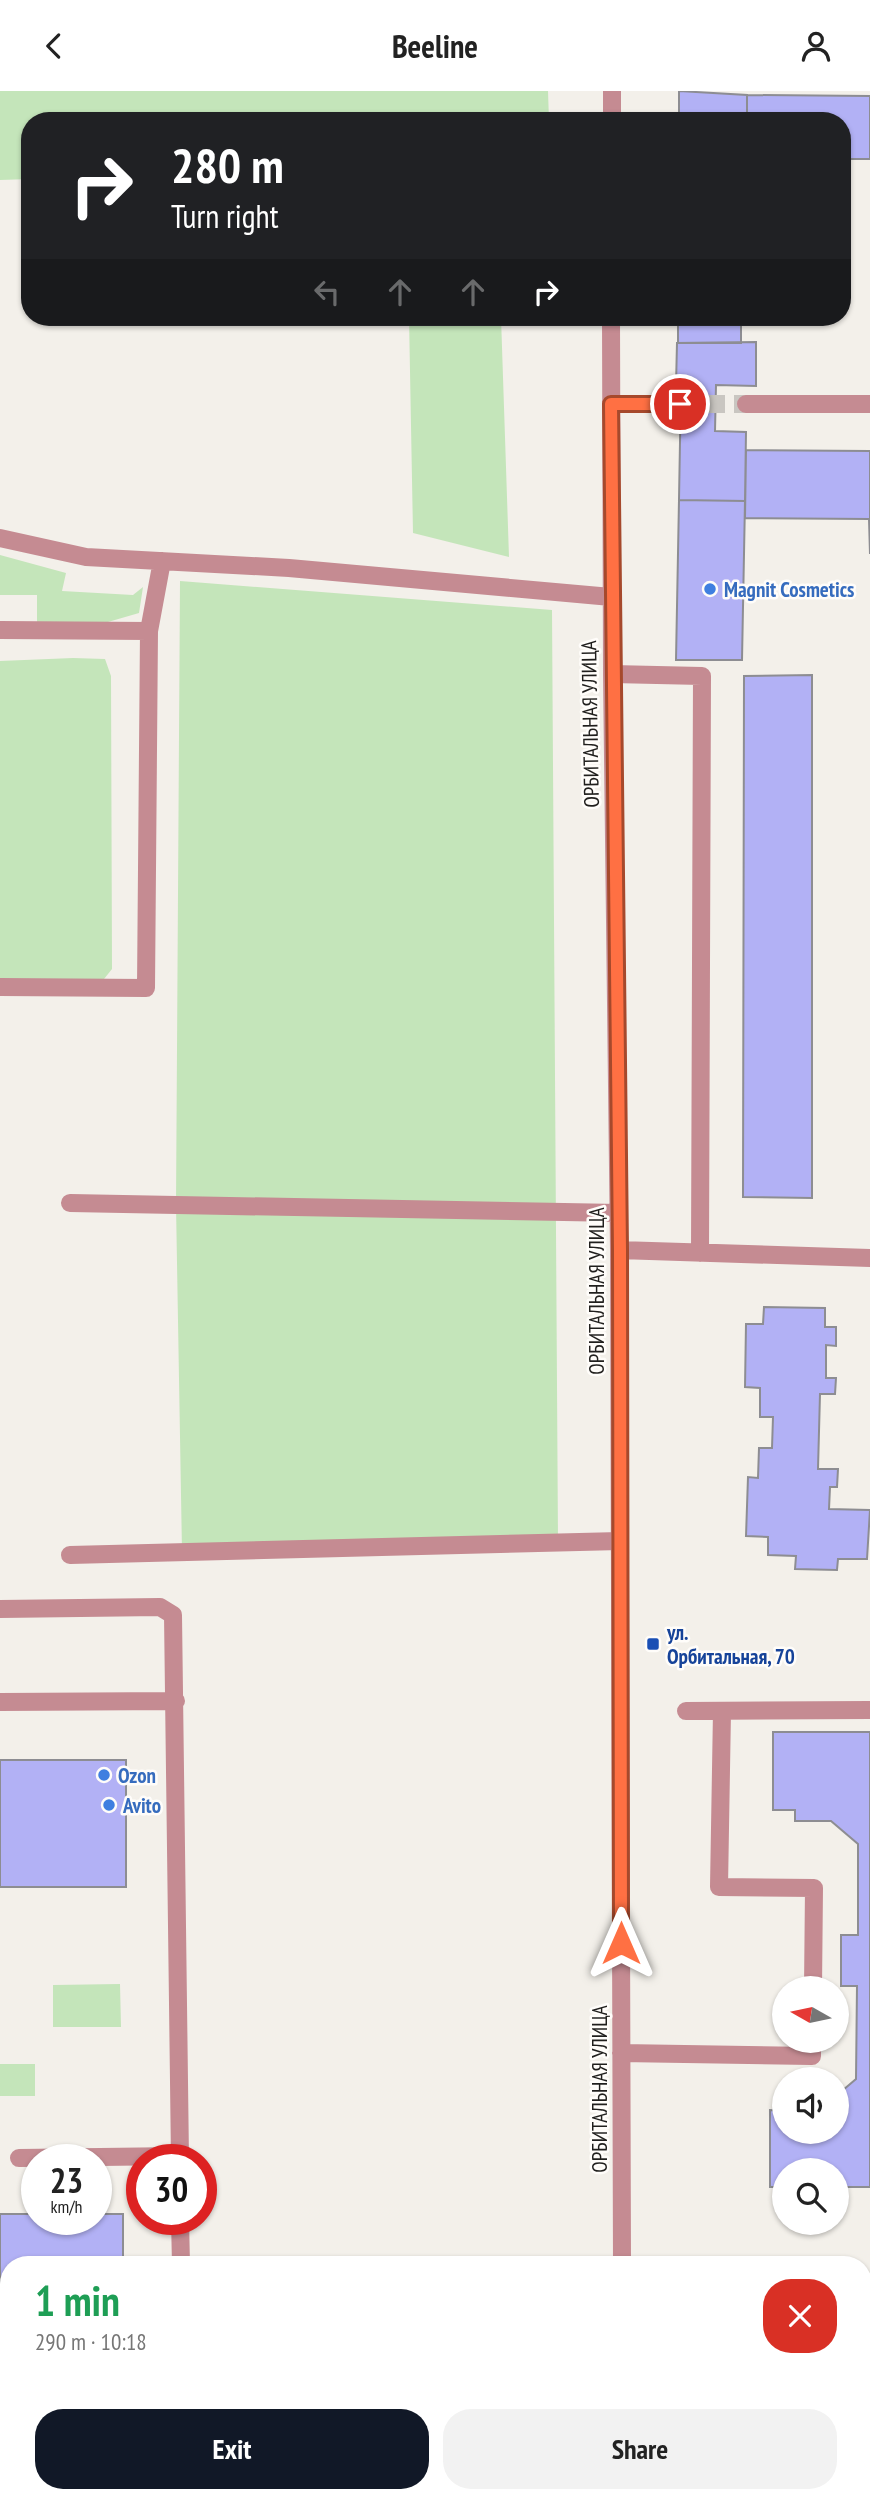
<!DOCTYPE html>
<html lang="en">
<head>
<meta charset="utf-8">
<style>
	body { margin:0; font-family:"PT Sans Narrow",sans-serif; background:#f2f2f2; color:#222; height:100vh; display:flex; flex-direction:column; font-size:26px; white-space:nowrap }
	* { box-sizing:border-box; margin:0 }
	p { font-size:23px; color:#767676 }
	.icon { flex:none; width:38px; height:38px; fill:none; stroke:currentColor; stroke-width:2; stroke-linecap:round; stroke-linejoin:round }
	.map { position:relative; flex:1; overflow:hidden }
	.panel { position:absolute; left:0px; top:2165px; width:872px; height:247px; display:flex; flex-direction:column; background:#fff; border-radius:28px 28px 0 0; box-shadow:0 2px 5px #0004 }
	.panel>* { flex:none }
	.banner { position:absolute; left:21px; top:21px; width:830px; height:214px; border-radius:28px; box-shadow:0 2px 5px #0004; background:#202124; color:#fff; overflow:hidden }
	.needle { width:46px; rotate:279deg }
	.buttons { position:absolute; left:772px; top:1885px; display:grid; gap:14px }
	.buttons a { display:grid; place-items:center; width:77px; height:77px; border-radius:50%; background:#fff; box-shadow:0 2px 5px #0004; font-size:35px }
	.speed { position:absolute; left:21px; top:2053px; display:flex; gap:14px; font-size:35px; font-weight:700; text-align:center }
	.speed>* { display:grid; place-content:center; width:91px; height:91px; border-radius:50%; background:#fff; box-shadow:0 2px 5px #0004; line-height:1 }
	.speed small { font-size:18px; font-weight:400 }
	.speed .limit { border:10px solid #d22; background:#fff; color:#111 }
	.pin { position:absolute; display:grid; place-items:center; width:60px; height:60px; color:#fff; margin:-30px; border:4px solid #fff; border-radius:50%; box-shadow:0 2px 7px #0007 }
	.me { position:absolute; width:77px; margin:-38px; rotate:0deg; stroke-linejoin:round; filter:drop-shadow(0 0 5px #0008) }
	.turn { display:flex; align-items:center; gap:24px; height:147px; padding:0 35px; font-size:32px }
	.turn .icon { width:91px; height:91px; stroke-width:2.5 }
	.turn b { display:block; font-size:49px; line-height:60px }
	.lanes { display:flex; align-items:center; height:66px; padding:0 35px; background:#0003; justify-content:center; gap:35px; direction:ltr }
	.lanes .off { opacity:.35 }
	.round { display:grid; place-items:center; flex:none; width:74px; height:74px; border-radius:28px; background:#f2f2f2 }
	.headline { display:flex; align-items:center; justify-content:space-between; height:119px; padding:0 35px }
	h1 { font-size:42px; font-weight:700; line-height:52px; color:#1e9e55 }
	.button { display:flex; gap:14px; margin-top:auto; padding:14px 35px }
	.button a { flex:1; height:80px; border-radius:28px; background:#111827; color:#fff; font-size:28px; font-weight:700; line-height:80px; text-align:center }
	.button a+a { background:#f2f2f2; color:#222 }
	header { display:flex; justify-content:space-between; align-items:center; height:91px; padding:0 35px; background:#fff; font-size:32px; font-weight:700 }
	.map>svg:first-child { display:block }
</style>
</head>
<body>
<header><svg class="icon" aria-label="back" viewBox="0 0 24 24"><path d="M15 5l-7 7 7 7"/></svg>Beeline<svg class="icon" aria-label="person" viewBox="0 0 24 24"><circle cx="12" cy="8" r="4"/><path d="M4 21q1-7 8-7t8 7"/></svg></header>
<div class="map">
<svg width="870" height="2410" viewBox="0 0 870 2410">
	<rect width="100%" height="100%" fill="#f3f0ea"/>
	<path fill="#c4e5ba" d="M0 0H548L549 30H30V88L0 89Z
		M409 226H501L509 466 413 442Z
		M0 464 66 482 62 500 133 504 143 496 139 522 108 531 37 533V504H0Z
		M180 490 552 519 558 1449 182 1461 176 1114Z
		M73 567 105 568 111 585 112 878 104 888 0 894V570Z
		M120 1893 121 1936H53V1894Z
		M0 1973H35V2005H0Z
		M0 2343H9V2401H0Z"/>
	<path fill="#b2b1f5" stroke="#8d8d92" stroke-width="2" d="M679 0 747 4V30H679Z
		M747 4 870 5V68H842V30H747Z
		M678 226H741V252H678Z
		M756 251V295L716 294 715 340 746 341 745 410 679 409 681 294H676L677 252Z
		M746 359 870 360V463L869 428 745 427Z
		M679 409 745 410 742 569H676Z
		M812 584V1107L743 1106 744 585Z
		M764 1216 825 1217V1236H836V1255L826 1254V1287H836L835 1303H820L818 1378H838L837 1396H830L829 1418 870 1419 867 1468H838L837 1479 795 1478 796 1465 768 1464V1446L746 1445 748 1386 758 1387 759 1357H772L773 1326H760V1297L745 1296 746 1233H763Z
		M773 1641H870V2096H836V2079H784V2096H770V2019L784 2020V2040H836V2005L856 1988 857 1895H841V1844H858V1753L831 1730H795V1719H773Z
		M0 1669H126V1796H0Z
		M0 2123H37V2128H96V2123H123V2174H9V2251H0Z
		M863 2305H870V2410H845V2403H863Z"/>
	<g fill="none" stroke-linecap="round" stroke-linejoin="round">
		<path stroke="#c9c6c1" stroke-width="18" stroke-dasharray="18 9" stroke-linecap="butt" d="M680 313H746"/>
		<path stroke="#c58b92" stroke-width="18" d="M612 30V0
			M611 226 612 583 619 1159 622 2174
			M611 313H680
			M746 313H870
			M0 447 86 466 289 477 611 506
			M0 539 149 540 146 897 0 896
			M149 540 162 470
			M612 583 702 585 700 1162
			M70 1112 619 1122
			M619 1159 870 1167
			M70 1464 620 1450
			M0 1518 160 1516 173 1524 180 2068
			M0 1611 176 1610
			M686 1620 870 1619
			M722 1620 719 1796 814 1797 813 1897
			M621 1962 812 1965V1950
			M19 2067 180 2065
			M180 2128 181 2174
			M863 2258 870 2256
			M182 2403V2410
			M623 2403V2410"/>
	</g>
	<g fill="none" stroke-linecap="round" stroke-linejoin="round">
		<defs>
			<path id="route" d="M621 1852 620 1159 611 313H680"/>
		</defs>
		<use href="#route" stroke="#a6492c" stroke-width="18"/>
		<use href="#route" stroke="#ff7043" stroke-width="12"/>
	</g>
	<g fill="#3f7fe0" stroke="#fffdfa" stroke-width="2.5">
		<circle cx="710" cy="498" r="7"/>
		<circle cx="104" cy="1684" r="7"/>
		<circle cx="109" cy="1714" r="7"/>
	</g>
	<rect fill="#1a4fb4" stroke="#fffdfa" stroke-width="2.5" x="646" y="1546" width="14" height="14" rx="3.5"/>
	<g text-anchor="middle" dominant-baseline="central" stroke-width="5" stroke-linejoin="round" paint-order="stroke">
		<g font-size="21" font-weight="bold" fill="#366cbe" stroke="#fffdfa" text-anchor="start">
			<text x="724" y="498">Magnit Cosmetics</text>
			<text x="118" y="1684">Ozon</text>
			<text x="123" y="1714">Avito</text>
		</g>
		<g font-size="21" fill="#201f1d" stroke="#fffdfa">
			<text transform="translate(590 633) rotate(-91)">ОРБИТАЛЬНАЯ УЛИЦА</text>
			<text transform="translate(596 1200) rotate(-90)">ОРБИТАЛЬНАЯ УЛИЦА</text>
			<text transform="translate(599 1998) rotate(-90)">ОРБИТАЛЬНАЯ УЛИЦА</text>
		</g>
		<g font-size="21" font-weight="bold" fill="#164399" stroke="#fffdfa" text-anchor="start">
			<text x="667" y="1541">ул.<tspan x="667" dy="24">Орбитальная, 70</tspan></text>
		</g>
	</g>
</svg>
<div class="buttons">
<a><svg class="needle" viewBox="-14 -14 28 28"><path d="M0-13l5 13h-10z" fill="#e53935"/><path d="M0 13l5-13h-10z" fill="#767676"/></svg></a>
<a><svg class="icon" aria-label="sound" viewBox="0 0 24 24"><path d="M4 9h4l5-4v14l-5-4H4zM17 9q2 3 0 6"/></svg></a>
<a><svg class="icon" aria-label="search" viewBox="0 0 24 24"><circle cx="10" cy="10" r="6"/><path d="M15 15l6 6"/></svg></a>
</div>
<div class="speed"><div>23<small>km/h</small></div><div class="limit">30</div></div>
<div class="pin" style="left:680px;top:313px;background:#d93025"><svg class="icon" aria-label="arrive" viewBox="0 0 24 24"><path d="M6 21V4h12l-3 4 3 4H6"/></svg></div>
<svg class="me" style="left:621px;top:1852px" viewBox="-20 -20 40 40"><path d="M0-17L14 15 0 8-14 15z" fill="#ff7043" stroke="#fff" stroke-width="4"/></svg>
<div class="banner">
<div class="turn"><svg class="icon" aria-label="right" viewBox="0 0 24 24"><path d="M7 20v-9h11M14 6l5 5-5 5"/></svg><div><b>280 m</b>Turn right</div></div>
<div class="lanes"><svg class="icon off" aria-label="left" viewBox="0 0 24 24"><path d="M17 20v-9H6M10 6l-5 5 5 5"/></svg><svg class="icon off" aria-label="ahead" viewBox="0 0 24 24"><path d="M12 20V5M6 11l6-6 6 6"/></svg><svg class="icon off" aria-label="ahead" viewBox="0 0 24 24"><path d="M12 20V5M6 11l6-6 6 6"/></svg><svg class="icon" aria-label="right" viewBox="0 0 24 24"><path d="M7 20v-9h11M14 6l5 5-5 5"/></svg></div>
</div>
<section class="panel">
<div class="headline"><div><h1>1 min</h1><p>290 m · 10:18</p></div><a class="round" style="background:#d93025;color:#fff"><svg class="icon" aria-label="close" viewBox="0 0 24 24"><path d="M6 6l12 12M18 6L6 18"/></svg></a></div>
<div class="button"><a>Exit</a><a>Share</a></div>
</section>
</div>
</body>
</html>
